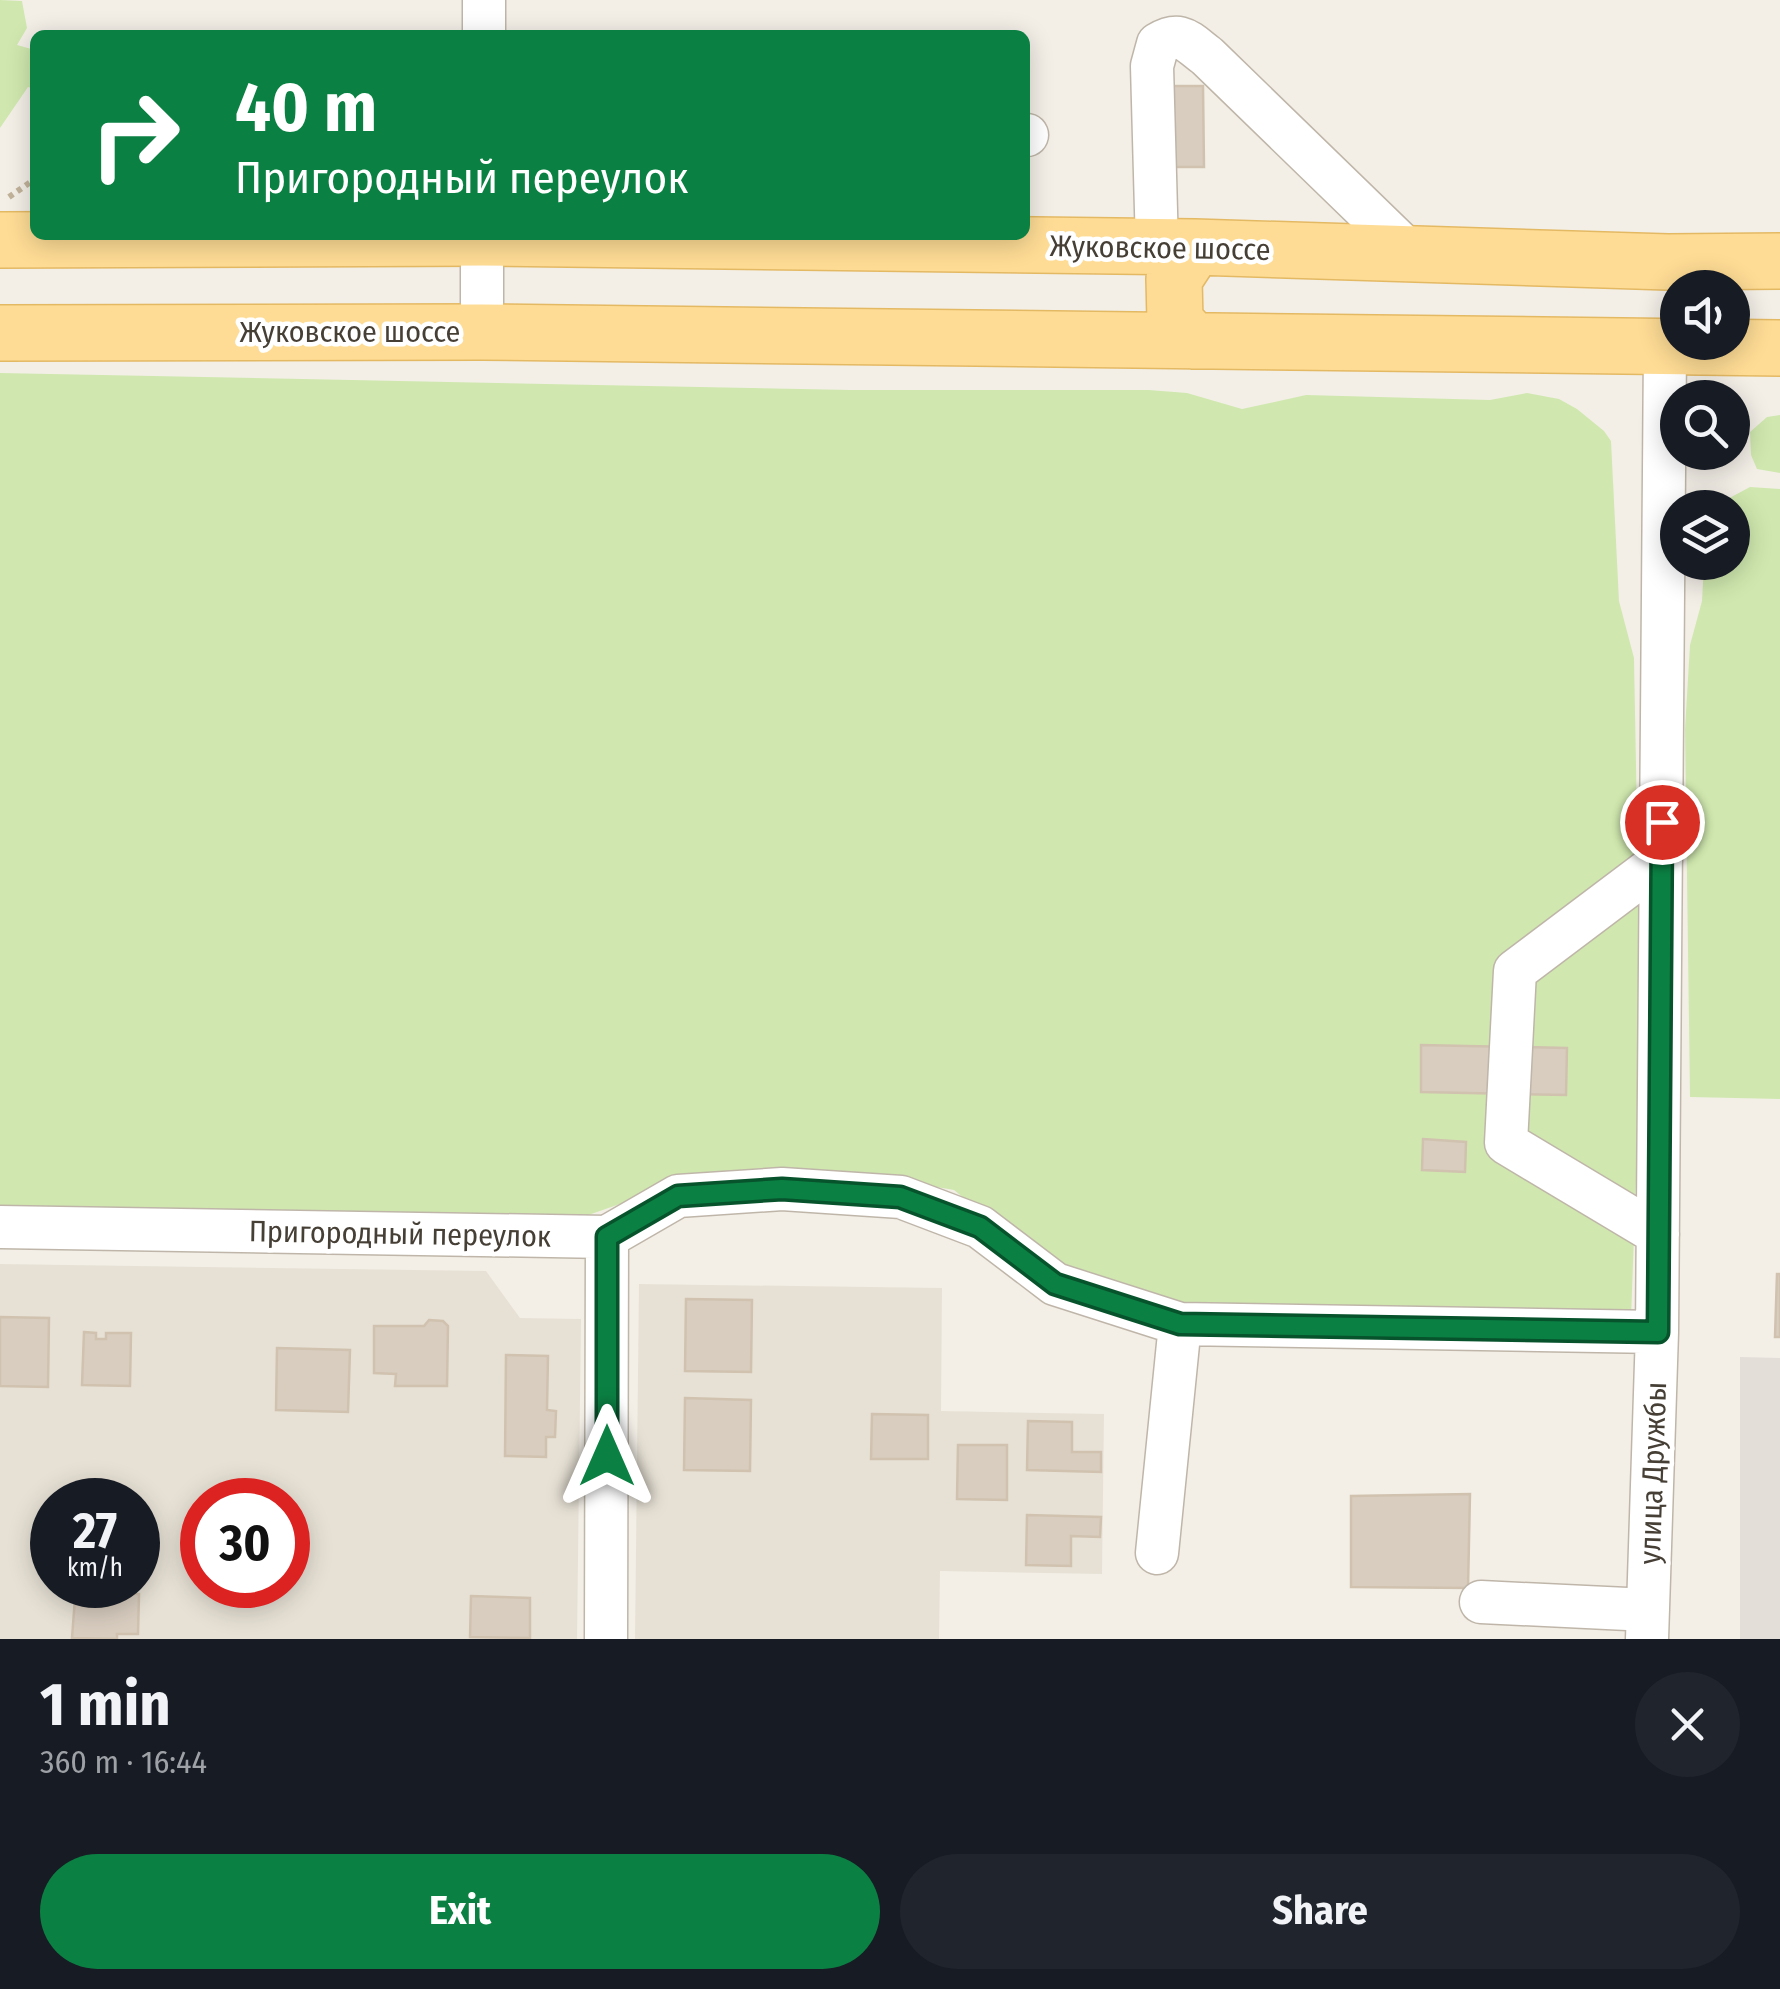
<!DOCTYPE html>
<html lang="en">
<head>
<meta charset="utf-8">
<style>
	body { margin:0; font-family:"Fira Sans Condensed",sans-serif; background:#20242c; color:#f1f3f6; height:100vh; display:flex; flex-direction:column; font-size:38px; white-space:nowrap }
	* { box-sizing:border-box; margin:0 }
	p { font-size:32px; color:#9ea1a6 }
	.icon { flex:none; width:55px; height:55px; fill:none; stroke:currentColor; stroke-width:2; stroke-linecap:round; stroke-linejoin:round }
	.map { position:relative; height:1639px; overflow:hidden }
	.side { display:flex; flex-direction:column; background:#171b24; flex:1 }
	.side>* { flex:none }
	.banner { position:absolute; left:30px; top:30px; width:1000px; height:210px; border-radius:15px; box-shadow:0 5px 25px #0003; background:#0b8043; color:#fff; overflow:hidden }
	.fabs { position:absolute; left:1660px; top:270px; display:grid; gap:20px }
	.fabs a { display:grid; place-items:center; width:90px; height:90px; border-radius:50%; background:#171b24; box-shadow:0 5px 25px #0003; font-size:50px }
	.speed { position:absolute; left:30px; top:1478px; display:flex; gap:20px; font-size:50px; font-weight:700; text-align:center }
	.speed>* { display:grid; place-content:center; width:130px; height:130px; border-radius:50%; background:#171b24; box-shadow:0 5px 25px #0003; line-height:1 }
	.speed small { font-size:25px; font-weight:400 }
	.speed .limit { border:15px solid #d22; background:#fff; color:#111 }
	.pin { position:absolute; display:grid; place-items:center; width:85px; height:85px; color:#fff; margin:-42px; border:5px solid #fff; border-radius:50%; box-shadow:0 2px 10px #0007 }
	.me { position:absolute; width:110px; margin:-55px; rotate:0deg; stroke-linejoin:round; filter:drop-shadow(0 0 8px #0008) }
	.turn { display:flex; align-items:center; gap:35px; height:210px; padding:0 40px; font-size:45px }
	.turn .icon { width:130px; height:130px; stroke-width:2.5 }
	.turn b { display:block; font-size:70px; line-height:85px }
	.round { display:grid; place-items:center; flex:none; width:105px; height:105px; border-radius:52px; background:#20242c }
	.summary { display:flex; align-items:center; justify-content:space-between; height:170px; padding:0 40px }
	h1 { font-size:60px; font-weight:700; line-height:75px }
	.cta { display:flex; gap:20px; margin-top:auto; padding:20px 40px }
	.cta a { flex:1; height:115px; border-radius:60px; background:#0b8043; color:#fff; font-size:40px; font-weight:700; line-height:115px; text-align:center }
	.cta a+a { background:#20242c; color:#f1f3f6 }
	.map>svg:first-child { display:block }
</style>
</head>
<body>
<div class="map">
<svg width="1780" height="1639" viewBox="0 0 1780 1639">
	<rect width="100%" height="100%" fill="#f3efe7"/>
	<path fill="#e7e1d5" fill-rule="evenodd" d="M0 1264 486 1271 520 1318 581 1319 577 1639H0ZM52 1500H138V1585H52ZM202 1500H288V1585H202Z
		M639 1284 942 1288 941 1411 1104 1414 1102 1574 940 1571 939 1639H635Z"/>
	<path fill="#e3ded8" d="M1740 1357 1780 1358V1639H1740Z"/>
	<path fill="#d0e8af" d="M0 0 22 1 27 28 17 45 35 50V89L28 87 0 128Z
		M0 373 852 390H1149L1187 393 1242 409 1306 395 1490 400 1527 393 1559 399 1577 409 1604 431 1611 441 1619 601 1634 658 1637 819 1646 905 1631 1319 1179 1312 1046 1265 954 1190 913 1183 663 1189 551 1228 0 1215Z
		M1780 415V473L1757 469 1751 455 1750 432 1767 417Z
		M1750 487 1780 489V1099L1690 1097 1685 729 1690 645 1702 601 1704 563 1732 562V508L1720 507 1722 502Z"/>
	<path fill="#d8cdbf" stroke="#d0c2af" stroke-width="2.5" d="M1172 86H1203L1204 167H1171Z
		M1421 1045 1567 1048 1566 1095 1421 1092Z
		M1423 1139 1466 1142 1465 1172 1422 1170Z
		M1777 1274H1780V1337H1775Z
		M686 1299 752 1300 751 1372 685 1371Z
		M0 1317 49 1318 48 1387 0 1386Z
		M429 1320 443 1321 448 1326 447 1386H395L396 1374 374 1373V1326H424Z
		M84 1332 96 1333V1339H106V1333H131L130 1386 82 1385Z
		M277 1348 350 1350 348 1412 276 1410Z
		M506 1355 548 1356 547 1410 556 1411 555 1437H546V1457L505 1456Z
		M685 1398 751 1400 750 1471 684 1470Z
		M872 1414 928 1415V1459H871Z
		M1028 1421 1072 1422V1452H1101V1472L1027 1470Z
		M958 1445H1007V1500L957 1499Z
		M1470 1494 1468 1588 1351 1587V1496Z
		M1027 1515 1101 1517 1100 1537 1071 1536V1566L1026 1565Z
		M76 1585H101V1588L118 1589V1594H139L138 1634H117V1639L72 1638Z
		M471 1596 530 1598V1638L470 1637Z"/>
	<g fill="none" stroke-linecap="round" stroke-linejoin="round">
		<defs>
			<path id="minor" d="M484 35V0
				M1025 135H1027
				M1157 247 1152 66 1158 44C1181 30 1188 42 1207 56L1411 254
				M482 332V235
				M0 1227 607 1237 678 1196 782 1189 901 1197 980 1227 1055 1284 1180 1324 1657 1332
				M1658 1234 1506 1143 1515 971 1661 861
				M1157 1553 1180 1324
				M1481 1602 1648 1610
				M606 1639 607 1237
				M1647 1639 1657 1332 1665 348"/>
			<path id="major" d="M0 240 482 238 1195 247 1668 262 1780 261
				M0 333 482 332 1780 348
				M1193 341 1175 321 1174 279 1195 247"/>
		</defs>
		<use href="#minor" stroke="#bfb6a9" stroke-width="45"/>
		<use href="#major" stroke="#e4b964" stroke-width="58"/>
		<path stroke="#c1b29a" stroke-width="6" stroke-dasharray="5 5" stroke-linecap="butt" d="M197 35 199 32
			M9 197 35 179"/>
		<use href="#minor" stroke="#fff" stroke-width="42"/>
		<use href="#major" stroke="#fedc95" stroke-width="55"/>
	</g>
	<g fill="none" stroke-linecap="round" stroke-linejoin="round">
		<defs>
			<path id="route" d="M607 1456V1237L678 1196 782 1189 900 1197 980 1227 1055 1284 1180 1324 1658 1332 1662 822"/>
		</defs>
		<use href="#route" stroke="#07532c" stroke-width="25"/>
		<use href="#route" stroke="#0b8043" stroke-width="18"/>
	</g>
	<g text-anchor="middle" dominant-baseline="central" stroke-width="9" stroke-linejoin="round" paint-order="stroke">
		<g font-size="30" fill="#463f36" stroke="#fff">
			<text transform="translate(1160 248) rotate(1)">Жуковское шоссе</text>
			<text x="350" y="332">Жуковское шоссе</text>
			<text transform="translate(400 1234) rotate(1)">Пригородный переулок</text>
			<text transform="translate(1653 1473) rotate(-88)">улица Дружбы</text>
		</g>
	</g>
</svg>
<div class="fabs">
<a><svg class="icon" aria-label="sound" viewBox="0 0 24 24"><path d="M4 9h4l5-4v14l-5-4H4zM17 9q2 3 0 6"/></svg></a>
<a><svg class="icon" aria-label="search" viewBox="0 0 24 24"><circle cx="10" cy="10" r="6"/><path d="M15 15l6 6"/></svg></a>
<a><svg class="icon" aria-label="layers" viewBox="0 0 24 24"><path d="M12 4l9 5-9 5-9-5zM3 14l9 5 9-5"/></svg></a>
</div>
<div class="speed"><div>27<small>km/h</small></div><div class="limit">30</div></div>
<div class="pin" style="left:1662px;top:822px;background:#d93025"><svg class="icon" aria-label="arrive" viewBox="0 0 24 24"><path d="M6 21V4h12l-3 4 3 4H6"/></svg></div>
<svg class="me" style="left:607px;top:1456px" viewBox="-20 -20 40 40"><path d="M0-17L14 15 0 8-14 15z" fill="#0b8043" stroke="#fff" stroke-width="4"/></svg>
<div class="banner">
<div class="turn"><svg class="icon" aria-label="right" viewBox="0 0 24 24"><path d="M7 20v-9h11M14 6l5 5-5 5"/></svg><div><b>40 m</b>Пригородный переулок</div></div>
</div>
</div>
<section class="side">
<div class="summary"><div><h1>1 min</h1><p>360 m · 16:44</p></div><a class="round"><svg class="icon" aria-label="close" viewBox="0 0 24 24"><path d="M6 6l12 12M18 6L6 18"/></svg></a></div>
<div class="cta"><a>Exit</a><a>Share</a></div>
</section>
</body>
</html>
